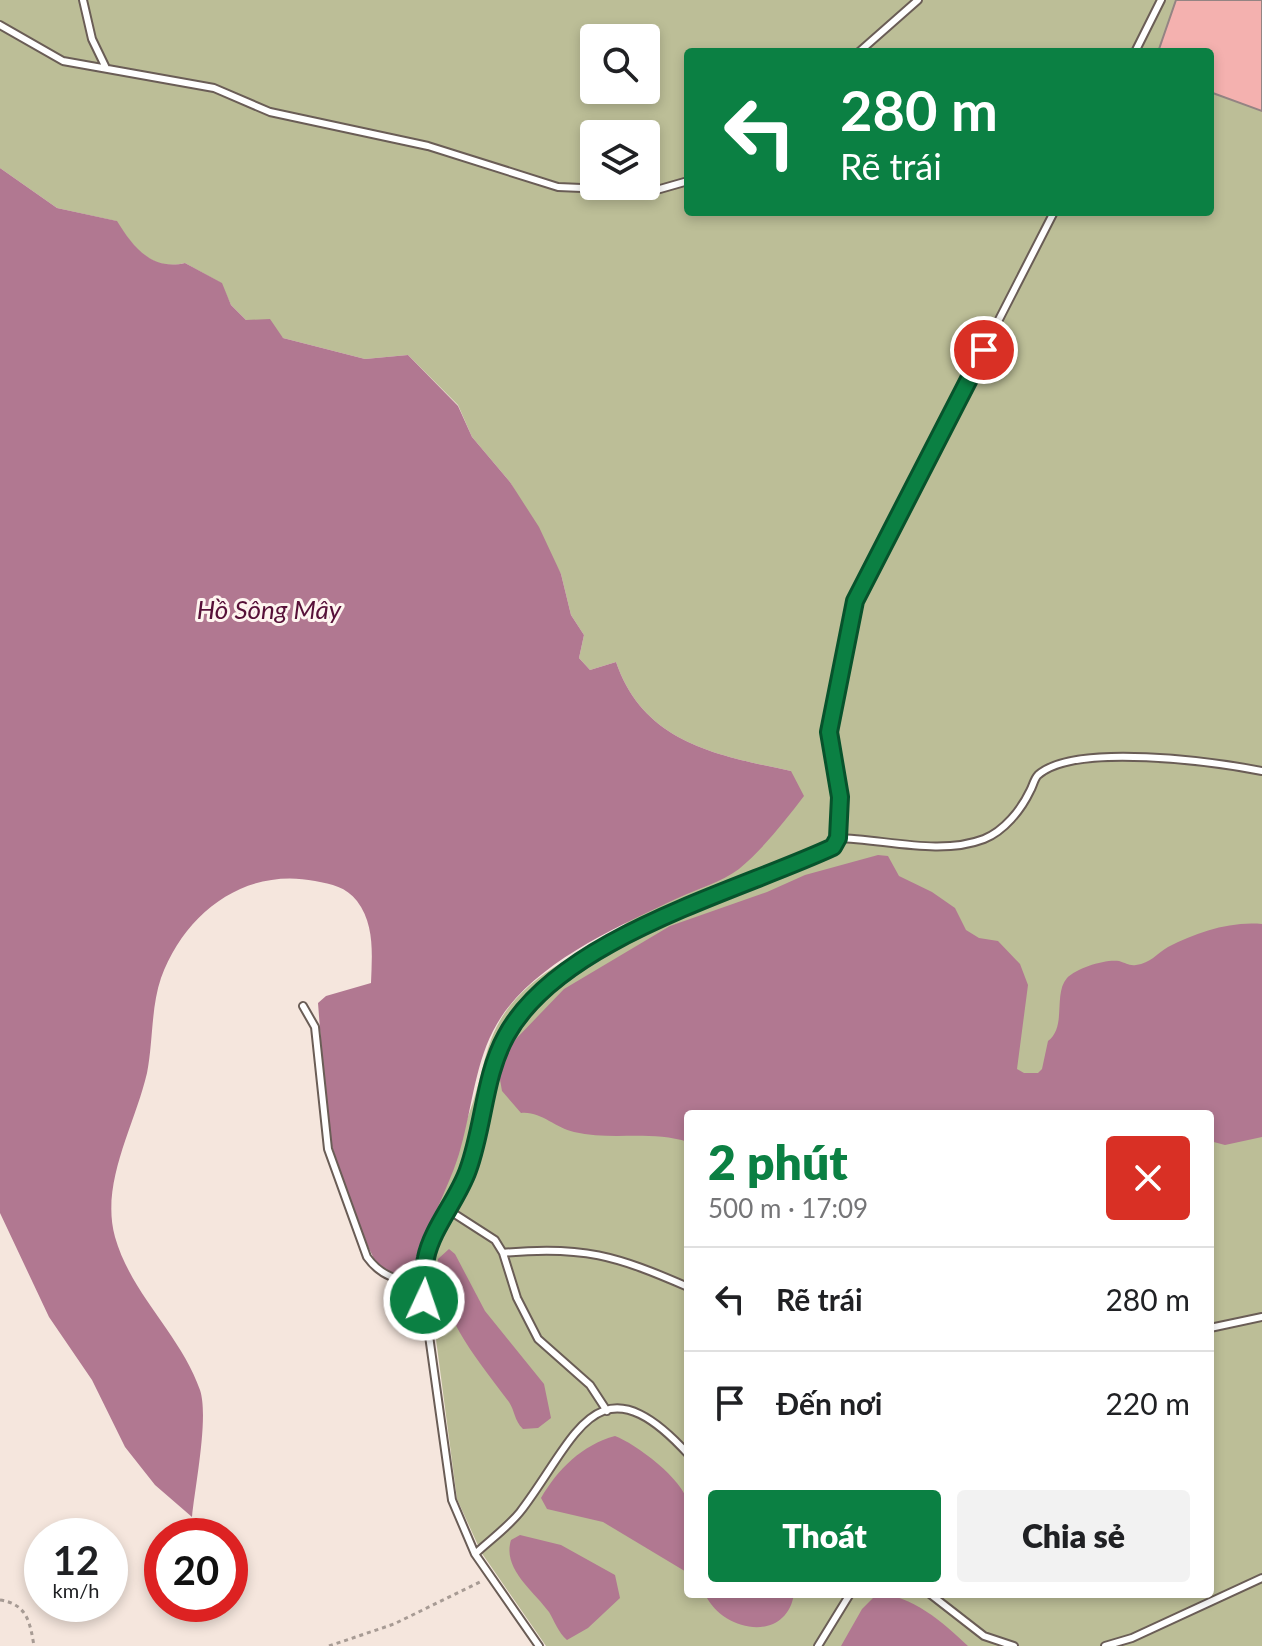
<!DOCTYPE html>
<html lang="vi">
<head>
<meta charset="utf-8">
<style>
	body { margin:0; font-family:Lato,sans-serif; background:#f2f2f2; color:#202124; height:100vh; display:flex; flex-direction:column; font-size:30px; white-space:nowrap }
	* { box-sizing:border-box; margin:0 }
	p { font-size:26px; color:#757577 }
	.icon { flex:none; width:44px; height:44px; fill:none; stroke:currentColor; stroke-width:2; stroke-linecap:round; stroke-linejoin:round }
	.map { position:relative; flex:1; overflow:hidden }
	.drawer { position:absolute; left:684px; top:1110px; width:530px; height:488px; display:flex; flex-direction:column; background:#fff; border-radius:8px; box-shadow:0 4px 12px #0003 }
	.drawer>* { flex:none }
	.banner { position:absolute; left:684px; top:48px; width:530px; height:168px; border-radius:8px; box-shadow:0 4px 12px #0003; background:#0b8043; color:#fff; overflow:hidden }
	.fabs { position:absolute; left:580px; top:24px; display:grid; gap:16px }
	.fabs a { display:grid; place-items:center; width:80px; height:80px; border-radius:8px; background:#fff; box-shadow:0 4px 12px #0003; font-size:40px }
	.speed { position:absolute; left:24px; top:1518px; display:flex; gap:16px; font-size:40px; font-weight:700; text-align:center }
	.speed>* { display:grid; place-content:center; width:104px; height:104px; border-radius:50%; background:#fff; box-shadow:0 4px 12px #0003; line-height:1 }
	.speed small { font-size:20px; font-weight:400 }
	.speed .limit { border:12px solid #d22; background:#fff; color:#111 }
	.pin { position:absolute; display:grid; place-items:center; width:68px; height:68px; color:#fff; margin:-34px; border:4px solid #fff; border-radius:50%; box-shadow:0 2px 8px #0007 }
	.me { position:absolute; width:88px; margin:-44px; rotate:3deg; stroke-linejoin:round; filter:drop-shadow(0 0 6px #0008) }
	.turn { display:flex; align-items:center; gap:28px; height:168px; padding:0 24px; font-size:36px }
	.turn .icon { width:104px; height:104px; stroke-width:2.5 }
	.turn b { display:block; font-size:56px; line-height:68px }
	.round { display:grid; place-items:center; flex:none; width:84px; height:84px; border-radius:8px; background:#f2f2f2 }
	.headline { display:flex; align-items:center; justify-content:space-between; height:136px; padding:0 24px }
	h1 { font-size:48px; font-weight:800; line-height:60px; color:#0b8043 }
	.button { display:flex; gap:16px; margin-top:auto; padding:16px 24px }
	.button a { flex:1; height:92px; border-radius:8px; background:#0b8043; color:#fff; font-size:32px; font-weight:800; line-height:92px; text-align:center }
	.button a+a { background:#f2f2f2; color:#202124 }
	ul { padding:0; list-style:none }
	li { display:flex; align-items:center; gap:24px; height:104px; padding:0 24px; border-top:2px solid #e0e0e0 }
	li div { flex:1 }
	li b { display:block; font-size:30px }
	li em { font-style:normal }
	.map>svg:first-child { display:block }
</style>
</head>
<body>
<div class="map">
<svg width="1262" height="1646" viewBox="0 0 1262 1646">
	<rect width="100%" height="100%" fill="#f5e6dd"/>
	<path fill="#bcbe97" fill-rule="evenodd" d="M0 0H1262V1646H546L481 1552 457 1499 429 1286 418 1281C421 1221 452 1164 471 1108 484 1072 485 1038 509 1007 545 962 590 953 631 919 686 873 738 820 791 771 716 755 644 743 616 662L590 670 579 658 584 635 571 615 561 574 510 482 472 437 458 405 408 355 365 359 283 338 246 320 231 305 221 283 185 263C151 272 133 247 116 221L57 208 0 168ZM594 38H646V90H594ZM688 52H1210V212H688ZM594 134H646V186H594ZM688 1114H1210V1594H688Z"/>
	<path fill="#b17891" d="M0 168 57 208 117 221C133 247 152 271 185 263L222 283 231 305 246 320 270 319 283 338 365 359 408 355 458 406 472 437 510 482 539 527 561 574 571 615 584 635 579 658 590 670 616 662C644 743 716 755 791 771L804 796C784 822 764 848 739 869 722 882 697 889 678 898 616 927 525 967 493 1031 474 1068 471 1115 459 1154 445 1199 420 1233 418 1281L390 1274 378 1267 358 1226 328 1134 318 1003 326 996 371 983C372 955 375 925 357 901 346 887 332 884 315 881 246 867 185 912 161 978 151 1007 153 1043 147 1073 135 1125 100 1183 115 1237 131 1294 181 1335 200 1390 209 1417 195 1486 192 1517L155 1485 125 1447 92 1380 49 1317 0 1213Z
		M878 855 888 856 899 876 932 892 955 908 966 930 979 938 998 941 1020 964 1028 985 1017 1069 1024 1073H1038L1042 1069 1048 1041C1067 1027 1053 994 1067 978 1077 968 1105 959 1119 961 1126 963 1129 966 1136 965 1151 963 1156 954 1168 947 1196 933 1229 921 1262 924V1137L1225 1145 1210 1141V1114H688V1142C650 1130 611 1141 574 1132 555 1128 541 1111 521 1113L502 1091 499 1074 513 1042 564 989 670 926 767 892 805 875Z
		M449 1249 455 1254 485 1311 544 1384 551 1418 538 1428 523 1429C514 1420 515 1411 509 1402 476 1357 439 1317 438 1259Z
		M615 1436C636 1444 683 1479 688 1503 692 1524 688 1551 688 1573L603 1522 547 1509 541 1498C558 1469 582 1445 615 1436Z
		M520 1535 561 1545 615 1575 620 1598 588 1628 567 1640C558 1632 555 1622 549 1612 534 1591 502 1569 511 1540Z
		M705 1594H794C786 1644 722 1632 705 1594Z
		M877 1594C911 1594 944 1623 968 1646H841L862 1609Z"/>
	<path fill="#f4b1af" stroke="#948483" stroke-width="2" d="M1176 0H1262V111L1210 92V52H1158Z"/>
	<g fill="none" stroke-linecap="round" stroke-linejoin="round">
		<defs>
			<path id="service" d="M83 0 92 39 106 68
				M0 25 63 61 214 88 270 112 428 146 558 187 653 191 688 181
				M859 52 918 0
				M1135 52 1161 0
				M838 838C884 839 940 856 984 839 1004 831 1021 810 1030 791 1033 786 1034 779 1038 775 1075 742 1215 762 1262 771
				M303 1006 315 1027 328 1149 367 1257C381 1277 400 1281 424 1285
				M450 1211 495 1240 503 1253 517 1298 538 1339 590 1385 607 1411
				M503 1253C582 1245 617 1256 688 1287
				M1210 1328 1262 1317
				M475 1554C490 1540 508 1527 520 1512 575 1441 596 1353 688 1454
				M930 1594 984 1636 1014 1646
				M539 1646 475 1554 452 1500 424 1300 426 1255 468 1171 493 1063 523 1011 551 984 596 952 688 907 833 847 838 838 840 797 829 732 855 601 1054 212
				M818 1646 850 1594
				M1105 1646 1132 1638 1262 1578"/>
		</defs>
		<use href="#service" stroke="#6a5d56" stroke-width="10"/>
		<path stroke="#a79b94" stroke-width="3" stroke-dasharray="4 4" stroke-linecap="butt" d="M0 1600C27 1604 30 1622 34 1646
			M329 1646 394 1624 480 1582"/>
		<use href="#service" stroke="#fff" stroke-width="6"/>
	</g>
	<g fill="none" stroke-linecap="round" stroke-linejoin="round">
		<defs>
			<path id="route" d="M424 1300C424 1286 423 1271 426 1258 432 1228 458 1199 468 1170 484 1126 484 1076 506 1036 559 938 736 892 833 847L838 838 840 797 829 732 855 601 984 350"/>
		</defs>
		<use href="#route" stroke="#07532c" stroke-width="20"/>
		<use href="#route" stroke="#0b8043" stroke-width="14"/>
	</g>
	<g text-anchor="middle" dominant-baseline="central" stroke-width="6" stroke-linejoin="round" paint-order="stroke">
		<g font-size="26" font-style="italic" fill="#571038" stroke="#fef4ef">
			<text x="269" y="609">Hồ Sông Mây</text>
		</g>
	</g>
</svg>
<div class="fabs">
<a><svg class="icon" aria-label="search" viewBox="0 0 24 24"><circle cx="10" cy="10" r="6"/><path d="M15 15l6 6"/></svg></a>
<a><svg class="icon" aria-label="layers" viewBox="0 0 24 24"><path d="M12 4l9 5-9 5-9-5zM3 14l9 5 9-5"/></svg></a>
</div>
<div class="speed"><div>12<small>km/h</small></div><div class="limit">20</div></div>
<div class="pin" style="left:984px;top:350px;background:#d93025"><svg class="icon" aria-label="arrive" viewBox="0 0 24 24"><path d="M6 21V4h12l-3 4 3 4H6"/></svg></div>
<svg class="me" style="left:424px;top:1300px" viewBox="-20 -20 40 40"><circle r="17" fill="#0b8043" stroke="#fff" stroke-width="3"/><path d="M0-11L8 9 0 5-8 9z" fill="#fff"/></svg>
<div class="banner">
<div class="turn"><svg class="icon" aria-label="left" viewBox="0 0 24 24"><path d="M17 20v-9H6M10 6l-5 5 5 5"/></svg><div><b>280 m</b>Rẽ trái</div></div>
</div>
<section class="drawer">
<div class="headline"><div><h1>2 phút</h1><p>500 m · 17:09</p></div><a class="round" style="background:#d93025;color:#fff"><svg class="icon" aria-label="close" viewBox="0 0 24 24"><path d="M6 6l12 12M18 6L6 18"/></svg></a></div>
<ul>
<li><svg class="icon" aria-label="left" viewBox="0 0 24 24"><path d="M17 20v-9H6M10 6l-5 5 5 5"/></svg><div><b>Rẽ trái</b></div><em>280 m</em></li>
<li><svg class="icon" aria-label="arrive" viewBox="0 0 24 24"><path d="M6 21V4h12l-3 4 3 4H6"/></svg><div><b>Đến nơi</b></div><em>220 m</em></li>
</ul>
<div class="button"><a>Thoát</a><a>Chia sẻ</a></div>
</section>
</div>
</body>
</html>
